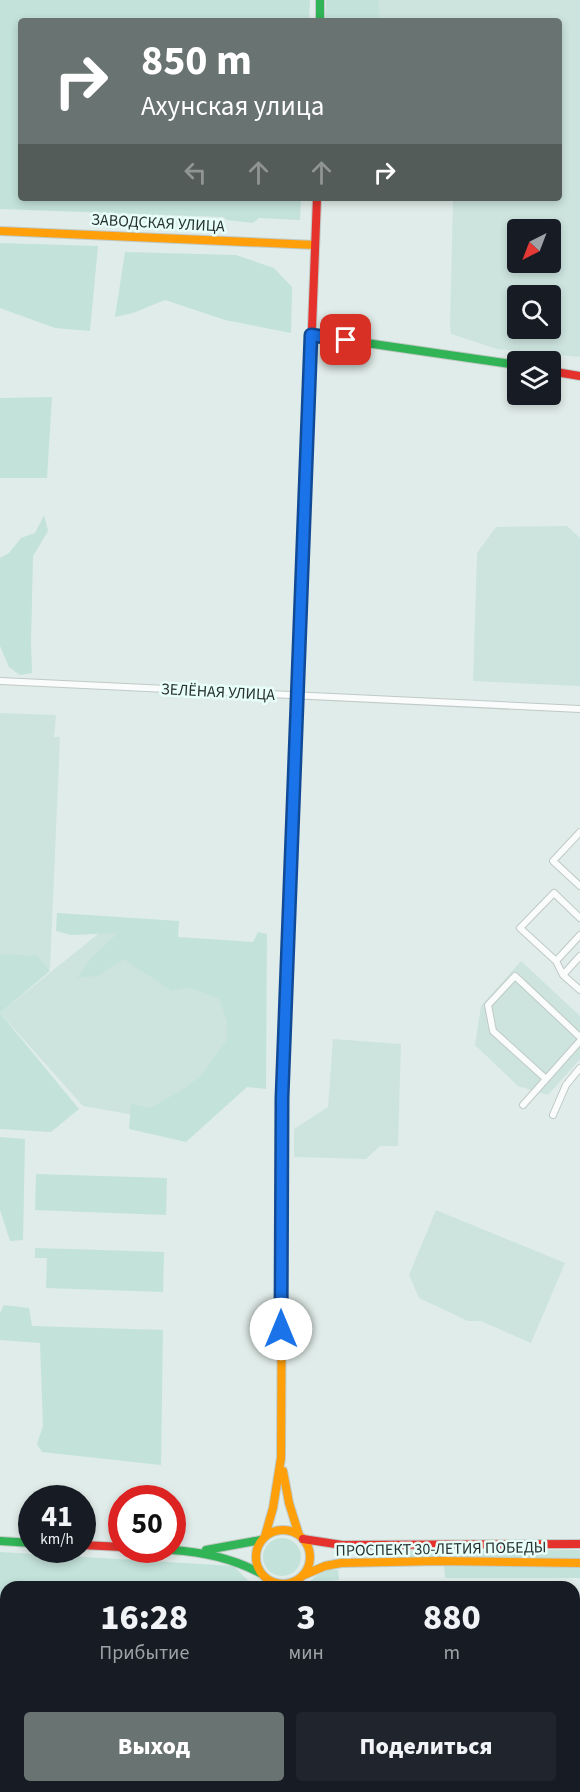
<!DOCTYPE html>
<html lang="ru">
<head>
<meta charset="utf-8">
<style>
	body { margin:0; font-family:"Source Sans 3",sans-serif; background:#20242c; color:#f1f3f6; height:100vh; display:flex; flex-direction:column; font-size:22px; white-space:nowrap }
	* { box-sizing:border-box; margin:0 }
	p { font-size:20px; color:#9ea1a6 }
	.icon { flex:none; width:33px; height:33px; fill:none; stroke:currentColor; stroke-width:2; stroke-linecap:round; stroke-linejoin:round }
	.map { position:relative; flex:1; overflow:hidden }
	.drawer { position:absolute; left:0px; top:1581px; width:580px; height:212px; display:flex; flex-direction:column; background:#171b24; border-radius:18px 18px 0 0; box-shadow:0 3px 9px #0003 }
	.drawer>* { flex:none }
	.banner { position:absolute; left:18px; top:18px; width:544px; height:183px; border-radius:6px; box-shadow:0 3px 9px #0003; background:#697371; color:#fff; overflow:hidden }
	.needle { width:39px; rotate:222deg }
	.fabs { position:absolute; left:507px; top:219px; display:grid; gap:12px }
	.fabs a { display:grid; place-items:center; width:54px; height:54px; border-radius:6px; background:#171b24; box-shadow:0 3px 9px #0003; font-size:30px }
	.speed { position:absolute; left:18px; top:1485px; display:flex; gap:12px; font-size:30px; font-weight:700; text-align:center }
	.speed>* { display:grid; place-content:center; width:78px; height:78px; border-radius:50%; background:#171b24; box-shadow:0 3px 9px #0003; line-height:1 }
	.speed small { font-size:15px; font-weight:400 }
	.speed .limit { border:9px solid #d22; background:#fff; color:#111 }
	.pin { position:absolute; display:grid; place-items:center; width:51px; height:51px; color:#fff; margin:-26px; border-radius:12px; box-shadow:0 3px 9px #0006 }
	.me { position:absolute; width:66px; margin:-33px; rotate:0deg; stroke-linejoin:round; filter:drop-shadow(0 0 4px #0008) }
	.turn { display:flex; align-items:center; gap:21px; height:126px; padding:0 24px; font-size:27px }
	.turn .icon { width:78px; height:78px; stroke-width:2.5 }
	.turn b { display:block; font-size:42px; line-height:51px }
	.lanes { display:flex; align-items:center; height:57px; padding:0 24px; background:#0003; justify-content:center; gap:30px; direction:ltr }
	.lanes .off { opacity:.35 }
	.eta { display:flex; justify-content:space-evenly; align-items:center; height:102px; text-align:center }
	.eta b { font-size:36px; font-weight:800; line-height:42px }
	.primary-button { display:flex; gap:12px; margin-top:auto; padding:12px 24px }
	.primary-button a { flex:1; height:69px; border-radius:6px; background:#697371; color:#fff; font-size:24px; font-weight:800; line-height:69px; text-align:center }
	.primary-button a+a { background:#20242c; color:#f1f3f6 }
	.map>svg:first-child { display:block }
</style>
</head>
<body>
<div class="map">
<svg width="580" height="1792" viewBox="0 0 580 1792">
	<rect width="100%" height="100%" fill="#e0ece9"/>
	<path fill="#cde4de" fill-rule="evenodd" d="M379 0H580V357L497 349 451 334 450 328 453 198H560V21H380ZM518 230H550V262H518ZM518 296H550V328H518Z
		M567 526 580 538V686L473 681 477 553 496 527Z
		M0 713 56 715 54 737H60L50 969 0 966Z
		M113 922 164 944 254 952 252 1058 168 1121 83 1106 0 1013Z
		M521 961 580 1016V1059L548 1095 518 1086 475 1045 481 1006Z
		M333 1039 401 1044 398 1146H380L366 1159 294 1157V1129L328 1107Z
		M436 1210 565 1263 531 1343 481 1321H468L419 1298 409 1275Z"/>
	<path fill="#c3e2da" d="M0 0H310L309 21H21V198H301L300 220 259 218 253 223 227 220 223 217 0 209Z
		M326 0H379L380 21H325Z
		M0 243 98 246 90 331 55 328 0 308Z
		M125 252 236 255 274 268 292 287 291 333 225 320 165 300 133 313 115 317Z
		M52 397 47 478H0V398Z
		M44 515 48 531 33 556 31 643 32 673 20 675 9 667 0 646V558L9 553 21 538 35 533Z
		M57 913 179 921 178 937 253 942 258 932 267 934 266 1089 247 1087 186 1142 129 1129 131 1104 150 1108 180 1091 200 1077 227 1040V1022L219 998 187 987 172 991 123 959 98 976 77 978 91 958 118 933 71 935 56 931Z
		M0 954 37 956 50 971 0 1013Z
		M0 1013 79 1109 51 1132 0 1129Z
		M0 1137 25 1139 23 1240 10 1241 0 1210Z
		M36 1174 167 1178 166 1215 35 1210Z
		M35 1248 164 1252 163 1292 46 1288 47 1258H35Z
		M4 1305 29 1308 32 1326 163 1330 161 1465 42 1452 37 1444 43 1426 40 1343 0 1340V1313Z
		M263 1557a19 19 0 1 1 38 0a19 19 0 1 1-38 0Z
		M580 1550V1558H369V1551Z
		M0 1552 234 1566 254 1587H6V1786H258L259 1792H0Z
		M444 1565 580 1566V1578H445Z
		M328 1570H338L339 1580 327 1581 319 1587H304L317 1575Z
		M575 1658 580 1659V1694L575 1692Z
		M575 1748 580 1754V1792H467V1787L574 1786Z"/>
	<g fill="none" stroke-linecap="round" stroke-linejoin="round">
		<defs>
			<path id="street" d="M0 681 580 709
				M580 832 553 861 580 886
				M580 918 554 893 520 928 556 961 563 975 580 990
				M556 961 580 935
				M563 975 580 956
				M546 1079 493 1031 488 1005 515 976 580 1037
				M523 1105 580 1041
				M553 1115 566 1085 580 1068"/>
			<path id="fast" d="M320 0V21
				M311 335 518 365
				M282 1255V1098L298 689
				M0 1541 32 1543
				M172 1550C204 1552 232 1558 260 1573
				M206 1550 261 1540
				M285 1786V1792"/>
			<path id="slow" d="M0 231 315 245
				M298 689 308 432
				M283 1471 289 1503 299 1535
				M256 1557a27 27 0 1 1 54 0a27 27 0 1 1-54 0Z
				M265 1536 273 1508 281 1458 282 1255
				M304 1575 325 1566 341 1563 439 1561 580 1563"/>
			<path id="jam" d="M550 371 580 376
				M308 432 317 198
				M303 1539 342 1545 580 1544
				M82 1545 122 1547"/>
		</defs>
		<use href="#street" stroke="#bfc9c6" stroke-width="8"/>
		<use href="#fast" stroke="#bfc9c6" stroke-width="10"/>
		<use href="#slow" stroke="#bfc9c6" stroke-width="10"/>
		<use href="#jam" stroke="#bfc9c6" stroke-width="10"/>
		<use href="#street" stroke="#fafcfc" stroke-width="6"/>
		<use href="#fast" stroke="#30b455" stroke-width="8"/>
		<use href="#slow" stroke="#ff9f0a" stroke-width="8"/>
		<use href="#jam" stroke="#e5322d" stroke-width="8"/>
	</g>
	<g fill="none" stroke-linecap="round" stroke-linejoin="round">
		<defs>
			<path id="route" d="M281 1329 282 1098 311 335 346 340"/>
		</defs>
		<use href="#route" stroke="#114b97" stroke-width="15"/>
		<use href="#route" stroke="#1a73e8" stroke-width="10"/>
	</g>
	<g text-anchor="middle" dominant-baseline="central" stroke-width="5" stroke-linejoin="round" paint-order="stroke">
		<g font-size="16" fill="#293230" stroke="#e7fff8">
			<text transform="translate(158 223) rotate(3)">ЗАВОДСКАЯ УЛИЦА</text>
			<text transform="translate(218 692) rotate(3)">ЗЕЛЁНАЯ УЛИЦА</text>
			<text transform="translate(441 1549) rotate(-1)">ПРОСПЕКТ 30-ЛЕТИЯ ПОБЕДЫ</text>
		</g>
	</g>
</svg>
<div class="fabs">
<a><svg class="needle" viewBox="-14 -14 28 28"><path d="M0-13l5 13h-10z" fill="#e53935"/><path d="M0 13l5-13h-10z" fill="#9ea1a6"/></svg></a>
<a><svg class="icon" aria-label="search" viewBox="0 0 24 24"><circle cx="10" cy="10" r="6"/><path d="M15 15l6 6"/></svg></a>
<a><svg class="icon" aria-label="layers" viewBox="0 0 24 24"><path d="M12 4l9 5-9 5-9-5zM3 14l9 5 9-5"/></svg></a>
</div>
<div class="speed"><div>41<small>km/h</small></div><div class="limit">50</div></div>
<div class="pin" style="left:346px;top:340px;background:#d93025"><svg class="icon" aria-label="arrive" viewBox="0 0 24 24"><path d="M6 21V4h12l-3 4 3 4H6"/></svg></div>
<svg class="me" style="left:281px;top:1329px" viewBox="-20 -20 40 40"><circle r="19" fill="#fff"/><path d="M0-13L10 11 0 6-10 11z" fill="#1a73e8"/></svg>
<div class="banner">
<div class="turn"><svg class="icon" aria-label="right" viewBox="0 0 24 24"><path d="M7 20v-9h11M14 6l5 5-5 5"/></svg><div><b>850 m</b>Ахунская улица</div></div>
<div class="lanes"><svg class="icon off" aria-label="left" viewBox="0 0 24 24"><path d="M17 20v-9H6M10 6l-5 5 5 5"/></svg><svg class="icon off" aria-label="ahead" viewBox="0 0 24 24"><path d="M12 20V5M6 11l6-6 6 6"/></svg><svg class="icon off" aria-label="ahead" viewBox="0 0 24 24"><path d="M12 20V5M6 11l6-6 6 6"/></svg><svg class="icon" aria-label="right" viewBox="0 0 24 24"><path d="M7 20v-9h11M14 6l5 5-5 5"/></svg></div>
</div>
<section class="drawer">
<div class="eta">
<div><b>16:28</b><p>Прибытие</p></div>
<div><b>3</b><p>мин</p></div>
<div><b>880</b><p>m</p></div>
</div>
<div class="primary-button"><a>Выход</a><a>Поделиться</a></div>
</section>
</div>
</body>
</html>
